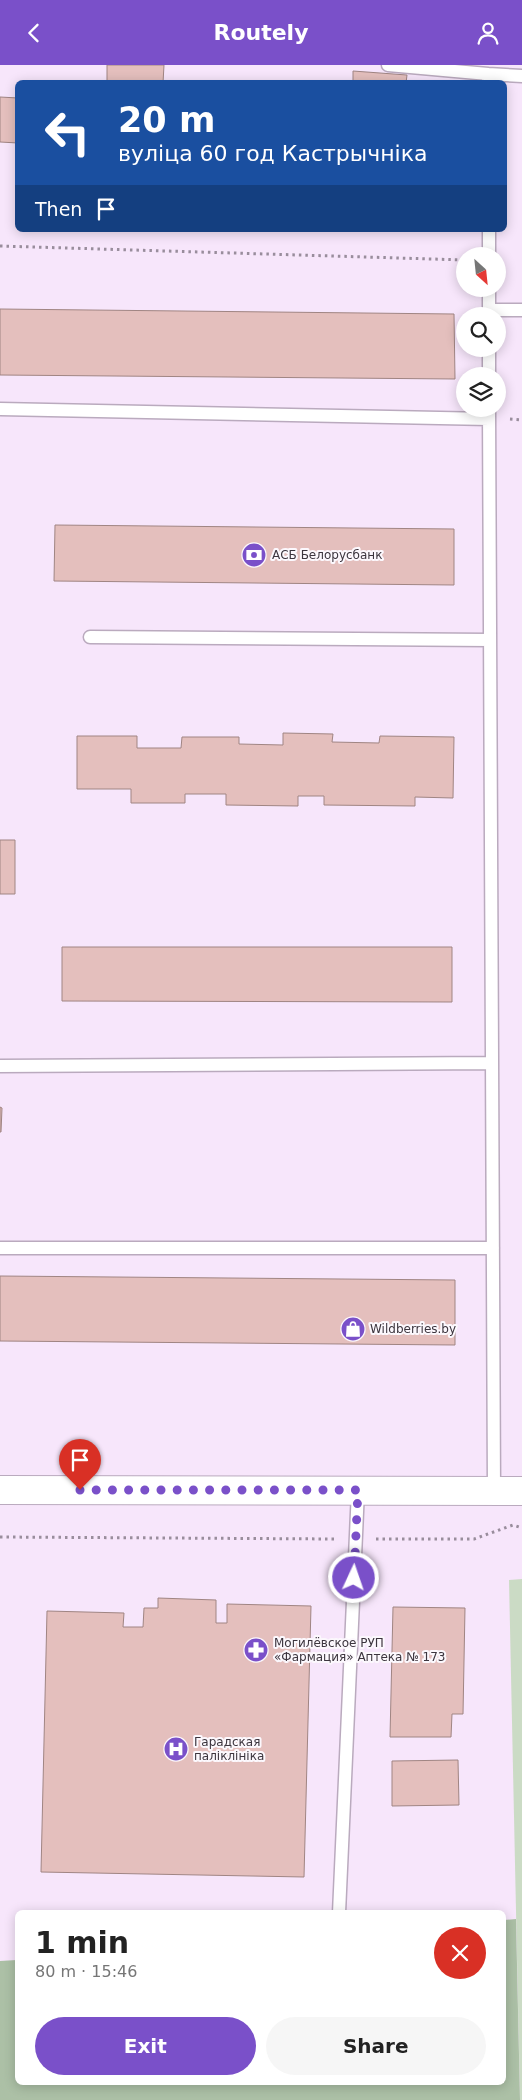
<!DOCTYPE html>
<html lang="en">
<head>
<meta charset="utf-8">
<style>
	body { margin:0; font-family:"DejaVu Sans",sans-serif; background:#f6f6f6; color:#222; height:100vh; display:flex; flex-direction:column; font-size:19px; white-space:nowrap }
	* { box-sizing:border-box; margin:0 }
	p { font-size:16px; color:#767676 }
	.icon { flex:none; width:28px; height:28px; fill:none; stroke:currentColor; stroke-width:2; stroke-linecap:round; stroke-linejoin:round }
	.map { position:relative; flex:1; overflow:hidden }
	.drawer { position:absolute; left:15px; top:1845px; width:491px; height:175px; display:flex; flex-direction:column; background:#fff; border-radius:8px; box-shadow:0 2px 12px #0003 }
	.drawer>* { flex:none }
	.guide { position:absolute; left:15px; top:15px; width:492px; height:152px; border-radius:8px; box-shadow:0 2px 12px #0003; background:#1a4fa0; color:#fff; overflow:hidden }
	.needle { width:32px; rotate:153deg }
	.buttons { position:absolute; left:456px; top:182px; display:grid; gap:10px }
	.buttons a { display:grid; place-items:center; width:50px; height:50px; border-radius:50%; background:#fff; box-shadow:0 2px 12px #0003; font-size:25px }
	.pin { position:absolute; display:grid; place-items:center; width:42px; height:42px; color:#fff; margin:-51px -21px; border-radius:50% 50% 50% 0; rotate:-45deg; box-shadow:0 0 5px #0007 }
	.pin .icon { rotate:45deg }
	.me { position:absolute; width:55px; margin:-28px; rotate:3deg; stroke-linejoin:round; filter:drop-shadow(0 0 4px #0008) }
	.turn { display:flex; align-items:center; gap:18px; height:105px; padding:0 20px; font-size:22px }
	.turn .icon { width:65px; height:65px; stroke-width:2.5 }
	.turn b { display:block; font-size:35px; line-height:42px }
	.then { display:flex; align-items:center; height:48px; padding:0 20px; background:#0003; gap:10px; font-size:19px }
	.round { display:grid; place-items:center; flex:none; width:52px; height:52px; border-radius:26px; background:#f6f6f6 }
	.overview { display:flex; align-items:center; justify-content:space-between; height:85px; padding:0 20px }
	h1 { font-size:30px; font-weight:700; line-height:38px }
	.primary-button { display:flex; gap:10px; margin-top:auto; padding:10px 20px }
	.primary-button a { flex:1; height:58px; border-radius:30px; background:#7a50c9; color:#fff; font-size:20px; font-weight:700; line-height:58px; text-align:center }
	.primary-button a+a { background:#f6f6f6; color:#222 }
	header { display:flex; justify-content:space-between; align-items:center; height:65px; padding:0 20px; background:#7a50c9; color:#fff; font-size:22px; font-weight:700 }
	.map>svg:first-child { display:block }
</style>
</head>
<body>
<header><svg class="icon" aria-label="back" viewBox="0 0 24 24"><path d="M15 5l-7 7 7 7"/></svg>Routely<svg class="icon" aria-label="person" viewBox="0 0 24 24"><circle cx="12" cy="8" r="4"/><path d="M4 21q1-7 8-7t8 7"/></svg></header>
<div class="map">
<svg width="522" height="2035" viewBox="0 0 522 2035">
	<rect width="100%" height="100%" fill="#f7e6fb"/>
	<path fill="#cbdbc5" d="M522 1514V2035H520L509 1515Z"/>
	<path fill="#acc0a6" d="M516 1854 520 2035H0V1896L17 1895 18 2018H504V1855Z"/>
	<path fill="#e4bfbd" stroke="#a08583" d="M107 0H164L163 18H107Z
		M353 6 407 10 406 18H353Z
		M0 32 18 33V78L0 77Z
		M0 244 454 249 455 314 0 310Z
		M55 460 454 464V520L54 516Z
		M283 668 333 669 332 677 379 678 380 671 454 672 453 733 415 732V741L324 740V731H298V741L226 740V729H185V738H131V724H77V671H137V683H181L182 672H239V679L283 680Z
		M0 775H15V829H0Z
		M62 882H452V937L62 936Z
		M0 1042 2 1043 1 1067H0Z
		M0 1211 455 1215V1280L0 1276Z
		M158 1533 216 1535V1558H227V1539L311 1541 304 1812 41 1807 47 1546 124 1548 123 1562H143L144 1543H158Z
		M393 1542 465 1543 463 1649H452L451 1672H390Z
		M458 1695 459 1740 392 1741V1696Z"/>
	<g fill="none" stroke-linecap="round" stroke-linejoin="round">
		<defs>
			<path id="service" d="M388 0 488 9V18
				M488 9 522 11
				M489 165V191
				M489 224V251
				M489 245H522
				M489 284V311
				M0 344 489 354
				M489 344 494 1426
				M90 572 490 575
				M0 1001 492 998
				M0 1183H493
				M339 1848 358 1425"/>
			<path id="tertiary" d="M0 1425 522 1426"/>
		</defs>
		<use href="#service" stroke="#baaabe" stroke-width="15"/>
		<use href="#tertiary" stroke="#baaabe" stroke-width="30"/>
		<path stroke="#998d9c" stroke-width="3" stroke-dasharray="2.5 4" stroke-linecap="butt" d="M0 181 465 195
			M510 354 522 355
			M0 1472 334 1474
			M376 1474H474L513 1460 522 1463"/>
		<use href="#service" stroke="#fff" stroke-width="12"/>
		<use href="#tertiary" stroke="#fff" stroke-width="28"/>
	</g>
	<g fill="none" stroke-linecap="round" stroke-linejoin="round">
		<path stroke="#7a50c9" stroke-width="9" stroke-dasharray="0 16.2" d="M80 1425H358L354 1513"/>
	</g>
	<defs>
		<symbol id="bank-disc" viewBox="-11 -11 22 22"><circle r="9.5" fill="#7a50c9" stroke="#fcf8fd"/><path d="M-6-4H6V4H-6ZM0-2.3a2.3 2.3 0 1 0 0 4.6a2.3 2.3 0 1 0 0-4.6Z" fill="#fff"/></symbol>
		<symbol id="shop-disc" viewBox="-11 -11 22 22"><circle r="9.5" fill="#7a50c9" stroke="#fcf8fd"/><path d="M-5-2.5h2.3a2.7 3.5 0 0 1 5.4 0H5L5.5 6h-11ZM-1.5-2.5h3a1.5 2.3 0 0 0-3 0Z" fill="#fff"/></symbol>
		<symbol id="pharmacy-disc" viewBox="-11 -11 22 22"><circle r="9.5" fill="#7a50c9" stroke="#fcf8fd"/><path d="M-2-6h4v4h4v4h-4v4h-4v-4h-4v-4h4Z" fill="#fff"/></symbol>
		<symbol id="hospital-disc" viewBox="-11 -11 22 22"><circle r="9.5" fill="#7a50c9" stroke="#fcf8fd"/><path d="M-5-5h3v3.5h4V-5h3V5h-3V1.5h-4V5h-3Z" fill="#fff"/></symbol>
	</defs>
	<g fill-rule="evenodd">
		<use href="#bank-disc" x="240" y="476" width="28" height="28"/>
		<use href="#shop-disc" x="339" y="1250" width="28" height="28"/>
		<use href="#pharmacy-disc" x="242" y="1571" width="28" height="28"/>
		<use href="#hospital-disc" x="162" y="1670" width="28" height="28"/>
	</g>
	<g text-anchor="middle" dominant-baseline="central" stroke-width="4" stroke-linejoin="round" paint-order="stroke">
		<g font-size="12" fill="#3c353e" stroke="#fcf8fd" text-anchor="start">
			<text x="272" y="490">АСБ Белорусбанк</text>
			<text x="370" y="1264">Wildberries.by</text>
			<text x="274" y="1578">Могилёвское РУП<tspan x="274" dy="14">«Фармация» Аптека № 173</tspan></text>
			<text x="194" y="1677">Гарадская<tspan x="194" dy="14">паліклініка</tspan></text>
		</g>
	</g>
</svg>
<div class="buttons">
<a><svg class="needle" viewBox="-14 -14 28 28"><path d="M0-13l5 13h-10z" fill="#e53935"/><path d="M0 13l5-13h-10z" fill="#767676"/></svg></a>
<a><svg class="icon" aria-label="search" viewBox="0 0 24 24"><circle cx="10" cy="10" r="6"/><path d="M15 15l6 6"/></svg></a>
<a><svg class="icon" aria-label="layers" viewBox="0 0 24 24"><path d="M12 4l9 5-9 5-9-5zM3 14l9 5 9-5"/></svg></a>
</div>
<div class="pin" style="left:80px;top:1425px;background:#d93025"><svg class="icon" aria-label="arrive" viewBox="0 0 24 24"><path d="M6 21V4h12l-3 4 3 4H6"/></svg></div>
<svg class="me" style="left:354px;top:1513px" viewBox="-20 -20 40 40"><circle r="17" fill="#7a50c9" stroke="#fff" stroke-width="3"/><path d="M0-11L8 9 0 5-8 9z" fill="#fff"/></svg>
<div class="guide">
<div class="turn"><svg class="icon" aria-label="left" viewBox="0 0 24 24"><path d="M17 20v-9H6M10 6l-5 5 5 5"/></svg><div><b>20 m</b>вуліца 60 год Кастрычніка</div></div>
<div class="then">Then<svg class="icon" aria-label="arrive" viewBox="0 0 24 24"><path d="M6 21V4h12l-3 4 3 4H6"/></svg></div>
</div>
<section class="drawer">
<div class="overview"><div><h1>1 min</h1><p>80 m · 15:46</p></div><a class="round" style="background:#d93025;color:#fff"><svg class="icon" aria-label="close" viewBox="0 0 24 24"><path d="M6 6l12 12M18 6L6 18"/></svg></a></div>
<div class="primary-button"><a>Exit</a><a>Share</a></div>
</section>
</div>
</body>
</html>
